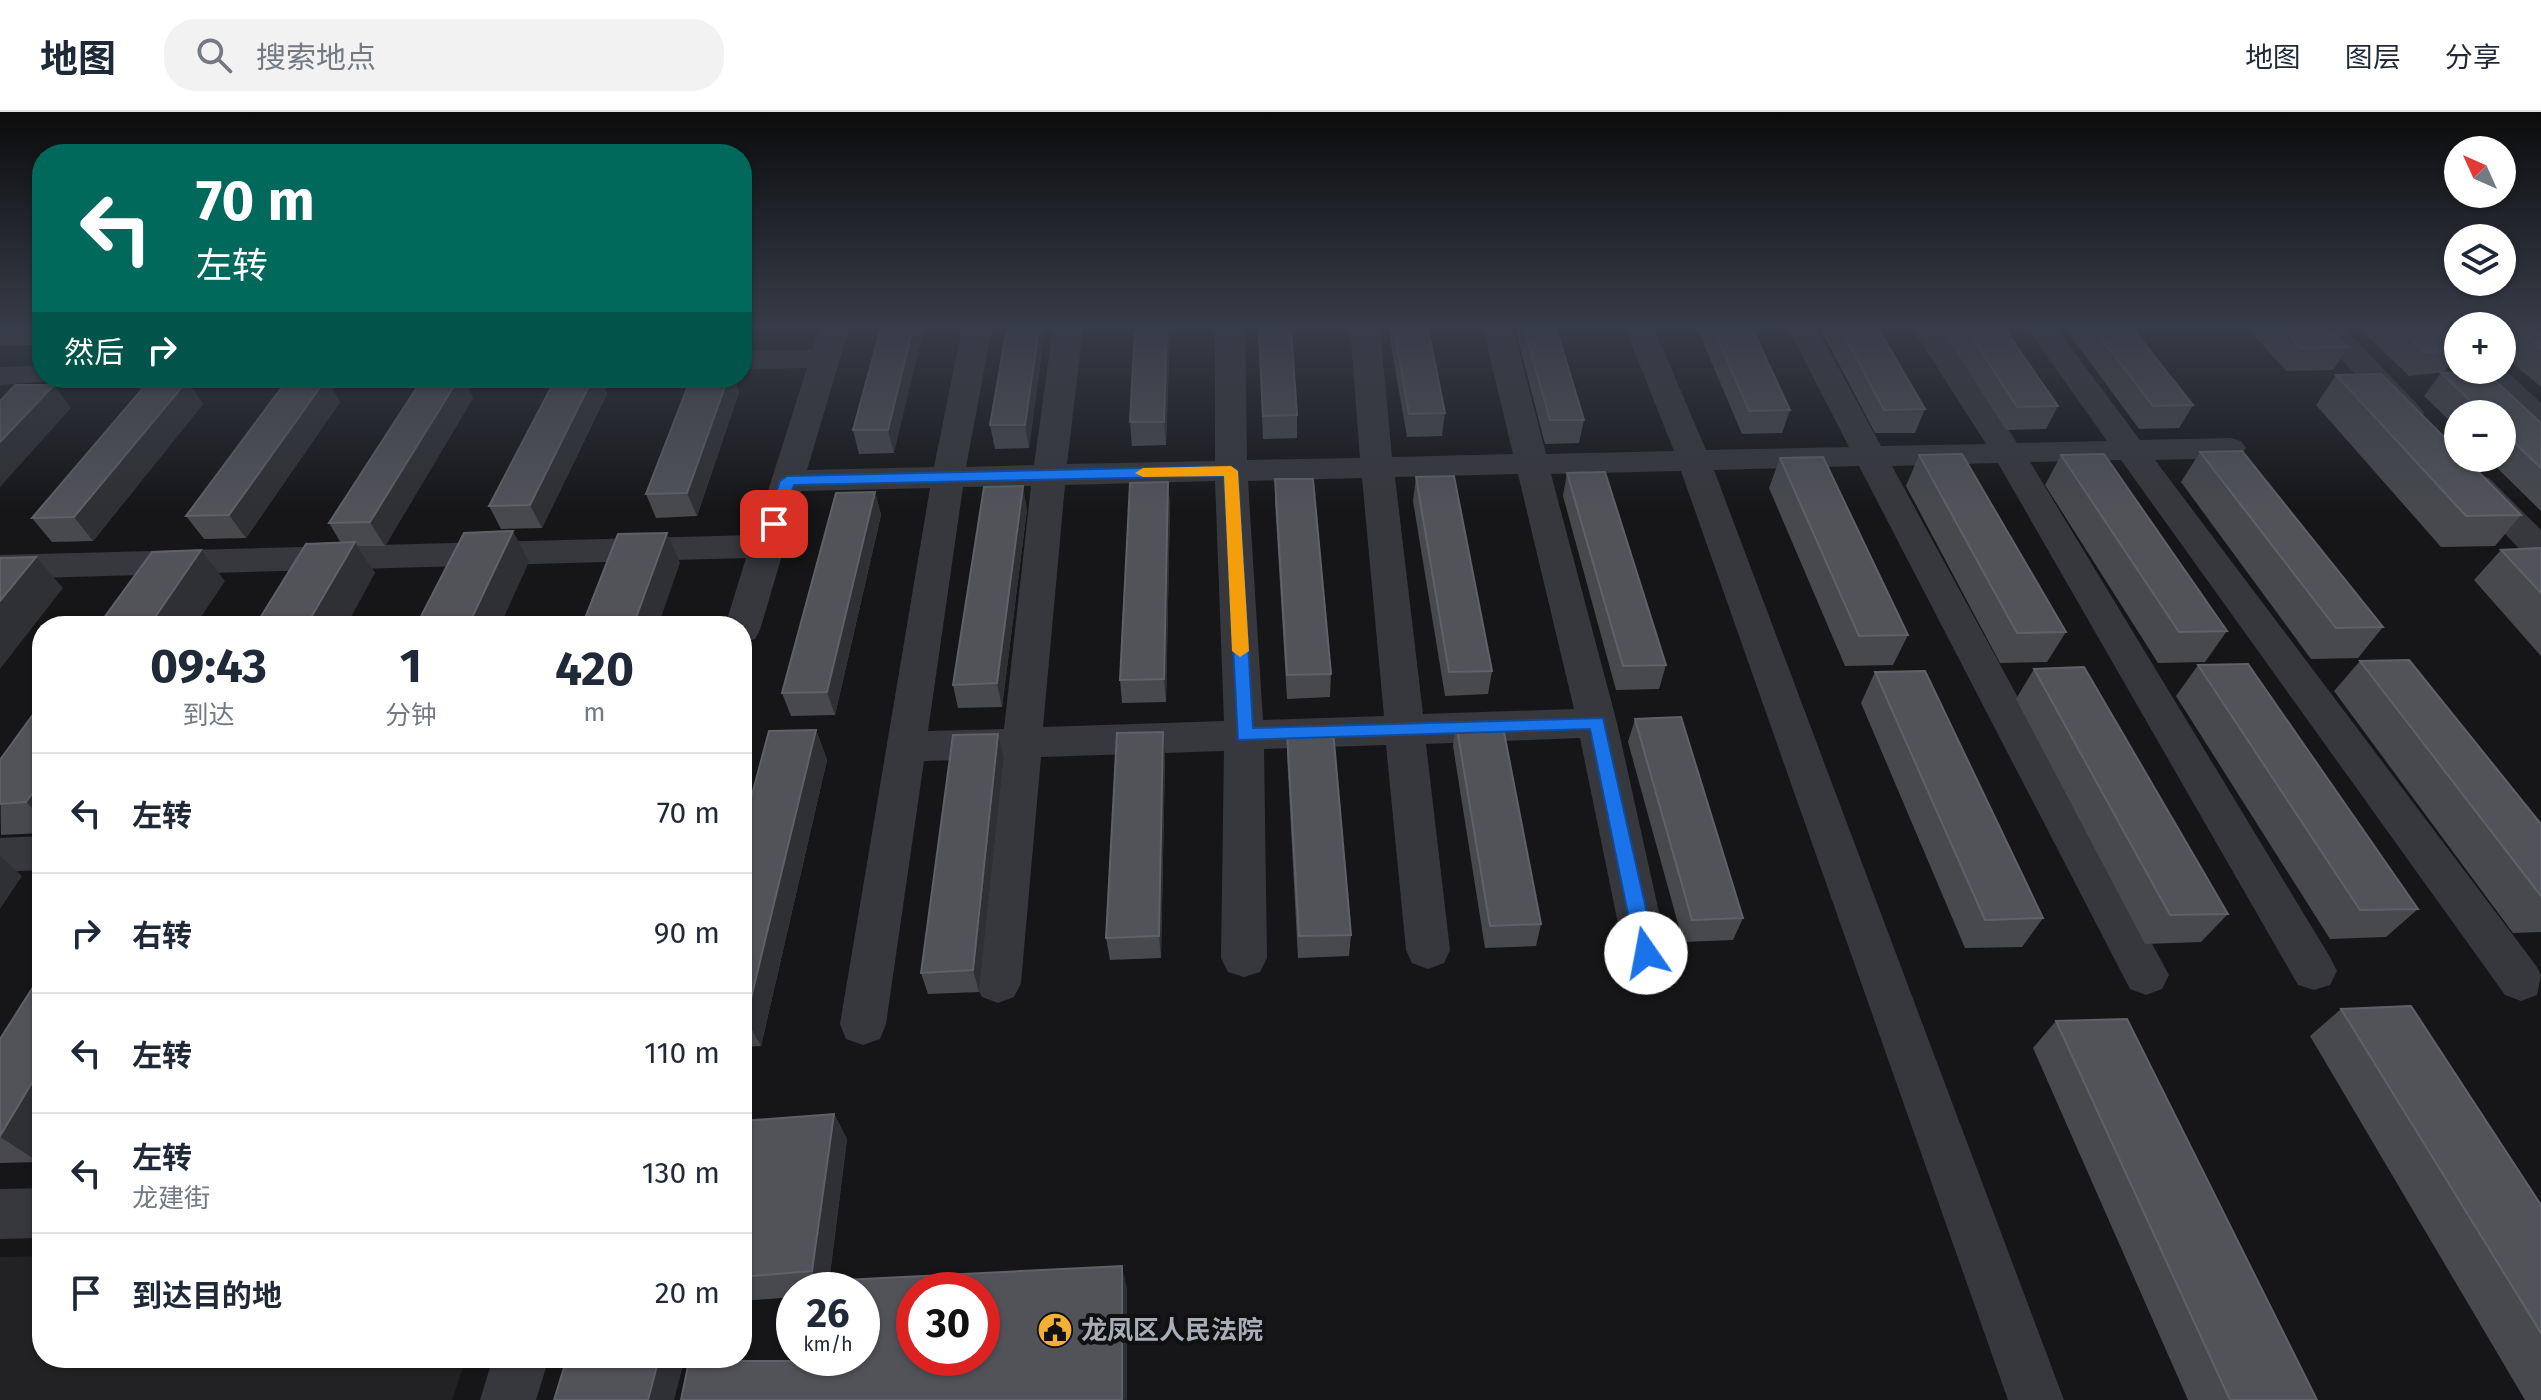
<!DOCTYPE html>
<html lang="zh">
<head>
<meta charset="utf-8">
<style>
	body { margin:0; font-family:"Fira Sans","Noto Sans SC",sans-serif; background:#f2f2f3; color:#1f2937; height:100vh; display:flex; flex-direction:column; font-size:30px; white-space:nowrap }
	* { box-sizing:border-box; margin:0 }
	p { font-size:26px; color:#747a83 }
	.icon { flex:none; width:44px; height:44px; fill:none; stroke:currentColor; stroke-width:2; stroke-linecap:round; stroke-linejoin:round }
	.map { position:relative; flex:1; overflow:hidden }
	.sheet { position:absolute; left:32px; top:504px; width:720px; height:752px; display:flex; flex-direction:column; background:#fff; border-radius:32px; box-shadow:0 2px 6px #0004 }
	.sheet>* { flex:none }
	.top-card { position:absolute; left:32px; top:32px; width:720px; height:244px; border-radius:32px; box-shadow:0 2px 6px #0004; background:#00695c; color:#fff; overflow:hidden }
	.needle { width:52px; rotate:315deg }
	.fabs { position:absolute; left:2444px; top:24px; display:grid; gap:16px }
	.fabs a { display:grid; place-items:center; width:72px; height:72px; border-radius:50%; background:#fff; box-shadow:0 2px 6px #0004; font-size:40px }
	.speed { position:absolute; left:776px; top:1160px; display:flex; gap:16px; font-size:40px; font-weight:700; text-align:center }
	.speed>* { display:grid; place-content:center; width:104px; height:104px; border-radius:50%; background:#fff; box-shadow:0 2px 6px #0004; line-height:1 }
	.speed small { font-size:20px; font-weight:400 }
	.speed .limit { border:12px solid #d22; background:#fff; color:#111 }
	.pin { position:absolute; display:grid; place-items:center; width:68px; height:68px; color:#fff; margin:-34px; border-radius:16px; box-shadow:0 4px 12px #0006 }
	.me { position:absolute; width:88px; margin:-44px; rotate:348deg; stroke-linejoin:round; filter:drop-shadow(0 0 6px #0008) }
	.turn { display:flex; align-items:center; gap:28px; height:168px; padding:0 32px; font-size:36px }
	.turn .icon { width:104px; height:104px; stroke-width:2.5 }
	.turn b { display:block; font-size:56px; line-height:68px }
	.then { display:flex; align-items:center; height:76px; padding:0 32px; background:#0003; gap:16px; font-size:30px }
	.eta { display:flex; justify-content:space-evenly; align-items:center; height:136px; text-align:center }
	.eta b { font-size:48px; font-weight:700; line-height:56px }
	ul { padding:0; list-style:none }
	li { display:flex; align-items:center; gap:24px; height:120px; padding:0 32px; border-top:2px solid #e0e1e3 }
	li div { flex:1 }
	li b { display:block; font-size:30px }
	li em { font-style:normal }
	header { display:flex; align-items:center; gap:48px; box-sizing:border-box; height:112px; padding:0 40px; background:#fff; border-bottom:2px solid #e0e1e3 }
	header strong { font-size:38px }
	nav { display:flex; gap:44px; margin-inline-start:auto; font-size:28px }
	.search { width:560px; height:72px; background:#f2f2f3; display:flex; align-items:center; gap:20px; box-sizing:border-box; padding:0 28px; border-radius:32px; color:#747a83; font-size:30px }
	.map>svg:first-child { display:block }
</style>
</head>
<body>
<header>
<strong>地图</strong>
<div class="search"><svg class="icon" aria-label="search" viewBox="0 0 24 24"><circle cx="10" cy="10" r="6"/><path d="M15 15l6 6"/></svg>搜索地点</div>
<nav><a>地图</a><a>图层</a><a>分享</a></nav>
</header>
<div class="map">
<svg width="2541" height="1288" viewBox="0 0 2541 1288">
	<rect width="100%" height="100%" fill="#161618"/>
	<path fill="#222225" d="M42 1144V1246H466L452 1288H0V1145Z"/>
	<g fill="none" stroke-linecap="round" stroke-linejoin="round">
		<path fill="#37383d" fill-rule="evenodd" d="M819 216H849L807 358 934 355 962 216H992L966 355 1034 353 1053 216H1083L1067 352 1215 349V216H1245L1247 348 1360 346 1350 216H1380L1392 345 1513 342 1483 216H1513L1546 342 1674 339 1625 216H1654L1706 338 1849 335 1788 216H1817L1881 334 1986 332 1912 216H1941L2017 331 2107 329 2027 216H2056L2140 328 2230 326 2241 329 2246 336 2241 343 2230 346 2155 348 2537 855 2541 863 2537 883 2521 889 2505 883 2121 348 2030 350 2330 845 2337 859 2330 873 2314 878 2298 873 1998 351 1892 354 2169 863 2162 877 2146 883 2130 877 1859 354 1714 358 2064 1288H2008L1681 359 1551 362 1617 611 1668 841 1662 854 1646 860 1630 854 1624 841 1580 626 1426 632 1450 838 1444 851 1428 857 1412 851 1406 838 1386 633 1264 637 1267 846 1260 860 1244 865 1228 860 1221 846 1224 639 1041 645 1021 871 1014 885 998 891 982 885 975 871 1000 647 924 649 886 912 880 927 863 933 846 927 840 912 930 376 801 379 760 518 755 527 742 531V514H725L746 446 0 467V443L754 423 807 256 742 257V239L812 238ZM1518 362 1574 597 1423 602 1395 365ZM1362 366 1384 604 1263 608 1248 369ZM1215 369 1224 609 1043 615 1065 373ZM1031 374 1004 617 928 619 963 375Z
			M2313 216H2344L2419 294 2424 301 2419 308 2408 310 2397 308Z
			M2429 216H2458V239L2448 236Z
			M42 254V266H55L53 269 0 273V255Z
			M2502 255 2541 291V317L2530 315 2473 258H2502Z
			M2477 363 2489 366 2541 418V450L2529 447 2465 380 2460 373 2465 366Z
			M42 724V758L0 760V726Z
			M42 1076V1126L0 1127V1077Z
			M493 1246H549L536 1288H480Z"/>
	</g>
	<path fill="#47494d" d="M0 216H42V233L0 234Z
		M881 216 894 341 859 342 853 318Z
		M1007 216H1045L1029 336 995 337 990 313Z
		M1170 216 1166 333 1132 334 1130 310Z
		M1258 216H1291L1297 303V326L1263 327Z
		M1388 216H1428L1445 301 1442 324 1407 325Z
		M1515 216H1556L1584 308 1579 331 1545 332Z
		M1697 216H1752L1790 298 1782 321 1742 322Z
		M1820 216H1878L1925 297 1915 321H1875Z
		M1941 216H2004L2058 294 2046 317 2006 318Z
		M2065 216H2132L2193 293 2179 316 2139 317Z
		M2248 216H2329L2348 235 2333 258 2286 259Z
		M2359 216H2439L2458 234V241L2444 260 2409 264Z
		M2502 216H2541V275L2502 242Z
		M2441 261 2541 311V399L2487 346H2502V302H2458V317L2424 284Z
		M2336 263 2521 403 2495 434 2441 435 2316 293Z
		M423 266H463L473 286 385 434H358L375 461 341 431 329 411Z
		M556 266H600L607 282 542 416 501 417 489 394Z
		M326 267 340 290 246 426 204 427 186 404Z
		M187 269 203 292 93 429 52 430 32 406Z
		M739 280 697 404 656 406 646 382Z
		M2200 340 2383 515 2358 546 2311 547 2181 370Z
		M1919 343 2066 520 2047 550 2000 551 1906 374Z
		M2061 343 2227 519 2205 550 2158 551 2045 373Z
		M1780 346 1908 523 1893 553 1845 554 1769 376Z
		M1567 361 1666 553 1659 577 1616 578 1563 384Z
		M1416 365 1492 559 1488 582 1445 584 1413 389Z
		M1275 367 1331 562 1330 585 1287 587 1275 391Z
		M1168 370 1170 394 1166 590 1122 591 1120 568Z
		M875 380 881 403 835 603 791 604 782 581Z
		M1027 397 1002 595 958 596 953 573Z
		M2541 436V544L2474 468 2501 438Z
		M2360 549 2541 712V820L2513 821 2334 579Z
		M2198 553 2418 797 2386 825 2330 827 2176 584Z
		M2034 557 2228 802 2201 830 2145 832 2016 587Z
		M1875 560 2043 806 2022 835 1965 836 1861 591Z
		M42 590V721L1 723 0 648Z
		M1635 607 1743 806 1733 828 1683 830 1628 630Z
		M1456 611 1541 812 1536 834 1485 836 1453 634Z
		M816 618 827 648 761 934 742 935V720Z
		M1287 620 1351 823 1349 844 1298 846 1287 643Z
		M998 622 1004 645 979 880 928 882 921 861Z
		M1165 643 1161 846 1110 848 1106 826Z
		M42 861V1044L39 1050 0 1051V927Z
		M2341 897 2541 1093V1288H2525L2310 924Z
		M2056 909 2317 1288H2188L2033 936Z
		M834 1002 847 1027 828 1178H794V1185L742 1189V1009Z"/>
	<path fill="#2f3033" d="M913 216H924L894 341 888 318Z
		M1039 216H1045L1029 336 1025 313Z
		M1167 216H1170L1166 333 1164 310Z
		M459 266H463L473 286 385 434 370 410Z
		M593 266H600L607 282 542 416 530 393Z
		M728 266H735L739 280 697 404 687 381Z
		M326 267 340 290 246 426 229 403Z
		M187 269 203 292 93 429 74 405Z
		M54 273 71 296 0 375V330Z
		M1168 370 1170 394 1166 590 1164 567Z
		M1023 374 1027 397 1002 595 997 571Z
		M875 380 881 403 835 603 827 580Z
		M513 419 529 450 500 514H468Z
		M667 421 680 451 658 514H633Z
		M355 430 375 461 346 514H306Z
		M201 438 225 469 195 514H149Z
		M36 445 63 476 0 557V489Z
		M816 618 827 648 761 934 746 907Z
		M1163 620 1165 643 1161 846 1159 824Z
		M998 622 1004 645 979 880 973 858Z
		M42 668V705L26 690Z
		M0 744 22 764 0 797Z
		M42 954V1044L39 1050 0 1025V1024Z
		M834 1002 847 1027 828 1178H825L812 1159Z
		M1122 1154 1127 1176V1288H1122Z
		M659 1246H685L674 1288H648Z"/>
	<path fill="#525359" stroke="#5f6168" stroke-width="2" fill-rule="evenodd" d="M881 216H913L888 318H853Z
		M1007 216H1039L1025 313H990Z
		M1135 216H1167L1164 310H1130Z
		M1259 216H1291L1297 303 1263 304Z
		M1394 216H1428L1445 301 1409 302Z
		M1524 216H1556L1584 308H1550Z
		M1713 216H1752L1790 298 1749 299Z
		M1840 216H1878L1925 297 1884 298Z
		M1966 216H2004L2058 294 2017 295Z
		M2093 216H2132L2193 293 2153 294Z
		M2283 216H2329L2348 235 2300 236Z
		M2400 216H2439L2458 234V237L2426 241Z
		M2517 216H2541V237Z
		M2485 259 2541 311V356L2502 319V302H2484L2441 261Z
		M2381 262 2458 339V346H2465L2521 403 2466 404 2336 263Z
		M423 266H459L370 410 329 411Z
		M556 266H593L530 393 489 394Z
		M691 266H728L687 381 646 382Z
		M288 267H326L229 403 186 404Z
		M149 269H187L74 405 32 406Z
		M15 273H54L0 330V289Z
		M2242 339 2383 515 2336 516 2200 340Z
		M1962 342 2066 520 2017 521 1919 343Z
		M2104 342 2227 519 2179 520 2061 343Z
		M1823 345 1908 523 1859 524 1780 346Z
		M1605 360 1666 553 1623 554 1567 361Z
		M1454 364 1492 559 1449 560 1416 365Z
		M1275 367H1313L1331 562 1287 563Z
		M1168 370 1164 567 1120 568 1130 371Z
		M1023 374 997 571 953 573 984 375Z
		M875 380 827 580 782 581 836 381Z
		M513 419 468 514H416L464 421Z
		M667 421 633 514H582L618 422Z
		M355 430 306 514H255L306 432Z
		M2541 436V481L2501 438Z
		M201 438 149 514H98L152 440Z
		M36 445 0 489V446Z
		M2409 548 2541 712V784L2360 549Z
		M2248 552 2418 797 2360 798 2198 553Z
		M2084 555 2228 802 2170 803 2034 557Z
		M1925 559 2043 806 1985 808 1875 560Z
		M42 590V668L26 690 0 692V648Z
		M1681 605 1743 806 1692 808 1635 607Z
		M1502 610 1541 812 1490 814 1456 611Z
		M816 618 746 907H742V720L769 619Z
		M1333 618 1351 823 1299 824 1287 620Z
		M1163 620 1159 824 1106 826 1117 621Z
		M998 622 973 858 921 861 953 623Z
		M42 861V954L0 1024V927Z
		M2411 894 2541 1093V1221L2341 897Z
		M2127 907 2317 1288H2230L2056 909Z
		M834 1002 812 1159 742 1165V1009Z
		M1122 1154V1288H681L689 1249H830L831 1246H862V1178H843L844 1168ZM914 1178H982V1246H914Z
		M567 1246H659L648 1288H554Z"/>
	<linearGradient id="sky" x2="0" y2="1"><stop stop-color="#0c0c0d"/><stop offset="0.54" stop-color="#363c48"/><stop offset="1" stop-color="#363c48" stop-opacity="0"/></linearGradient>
	<rect width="2541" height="397" fill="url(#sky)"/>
	<path fill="#1a73e8" stroke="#114b97" stroke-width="2" d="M1231 354 1238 359 1253 616 1603 606 1656 841 1653 847 1646 849 1639 847 1636 841 1590 617 1238 628 1224 364 794 373 779 416H769L766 412 780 369 787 364Z"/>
	<path fill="#f59e0b" d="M1231 354 1238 359 1249 539 1240 545 1232 539 1224 364 1143 365 1135 361 1143 356Z"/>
	<defs>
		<symbol id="civic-disc" viewBox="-11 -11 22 22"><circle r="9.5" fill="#f2b134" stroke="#111113"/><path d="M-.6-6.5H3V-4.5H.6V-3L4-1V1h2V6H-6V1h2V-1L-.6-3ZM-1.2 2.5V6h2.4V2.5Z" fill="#111"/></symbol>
	</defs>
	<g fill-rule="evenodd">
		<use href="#civic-disc" x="1035" y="1198" width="40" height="40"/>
	</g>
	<g text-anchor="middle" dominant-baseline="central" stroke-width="8" stroke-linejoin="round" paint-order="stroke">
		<g font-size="26" font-weight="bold" fill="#a8adb8" stroke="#111113" text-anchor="start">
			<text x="1081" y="1218">龙凤区人民法院</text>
		</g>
	</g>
</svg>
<div class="fabs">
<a><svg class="needle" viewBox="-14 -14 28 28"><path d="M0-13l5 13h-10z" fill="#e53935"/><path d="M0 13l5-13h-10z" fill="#747a83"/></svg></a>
<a><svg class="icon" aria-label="layers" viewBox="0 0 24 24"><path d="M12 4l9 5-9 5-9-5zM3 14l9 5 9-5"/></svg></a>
<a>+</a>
<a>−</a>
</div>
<div class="speed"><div>26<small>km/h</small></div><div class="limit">30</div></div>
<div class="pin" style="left:774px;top:412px;background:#d93025"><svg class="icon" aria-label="arrive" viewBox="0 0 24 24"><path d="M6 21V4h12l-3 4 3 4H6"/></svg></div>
<svg class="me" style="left:1646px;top:841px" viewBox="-20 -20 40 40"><circle r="19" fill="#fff"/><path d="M0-13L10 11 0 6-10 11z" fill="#1a73e8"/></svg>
<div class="top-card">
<div class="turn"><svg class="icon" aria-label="left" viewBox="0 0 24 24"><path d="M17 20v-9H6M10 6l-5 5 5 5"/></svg><div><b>70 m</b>左转</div></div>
<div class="then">然后<svg class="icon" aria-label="right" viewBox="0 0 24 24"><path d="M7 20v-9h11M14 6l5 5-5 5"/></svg></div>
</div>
<section class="sheet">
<div class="eta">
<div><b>09:43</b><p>到达</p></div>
<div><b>1</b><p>分钟</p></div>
<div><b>420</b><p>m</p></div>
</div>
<ul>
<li><svg class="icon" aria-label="left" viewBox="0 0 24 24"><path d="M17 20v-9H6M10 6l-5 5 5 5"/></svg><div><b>左转</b></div><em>70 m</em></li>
<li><svg class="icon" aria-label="right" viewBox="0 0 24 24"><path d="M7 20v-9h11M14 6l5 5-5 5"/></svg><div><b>右转</b></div><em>90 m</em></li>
<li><svg class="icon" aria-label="left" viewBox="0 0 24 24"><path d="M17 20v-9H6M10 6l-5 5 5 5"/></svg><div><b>左转</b></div><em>110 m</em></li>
<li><svg class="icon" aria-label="left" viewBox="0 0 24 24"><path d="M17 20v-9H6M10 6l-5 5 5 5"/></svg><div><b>左转</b><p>龙建街</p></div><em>130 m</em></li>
<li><svg class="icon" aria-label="arrive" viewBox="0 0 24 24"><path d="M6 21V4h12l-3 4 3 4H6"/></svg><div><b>到达目的地</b></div><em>20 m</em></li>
</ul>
</section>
</div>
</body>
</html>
